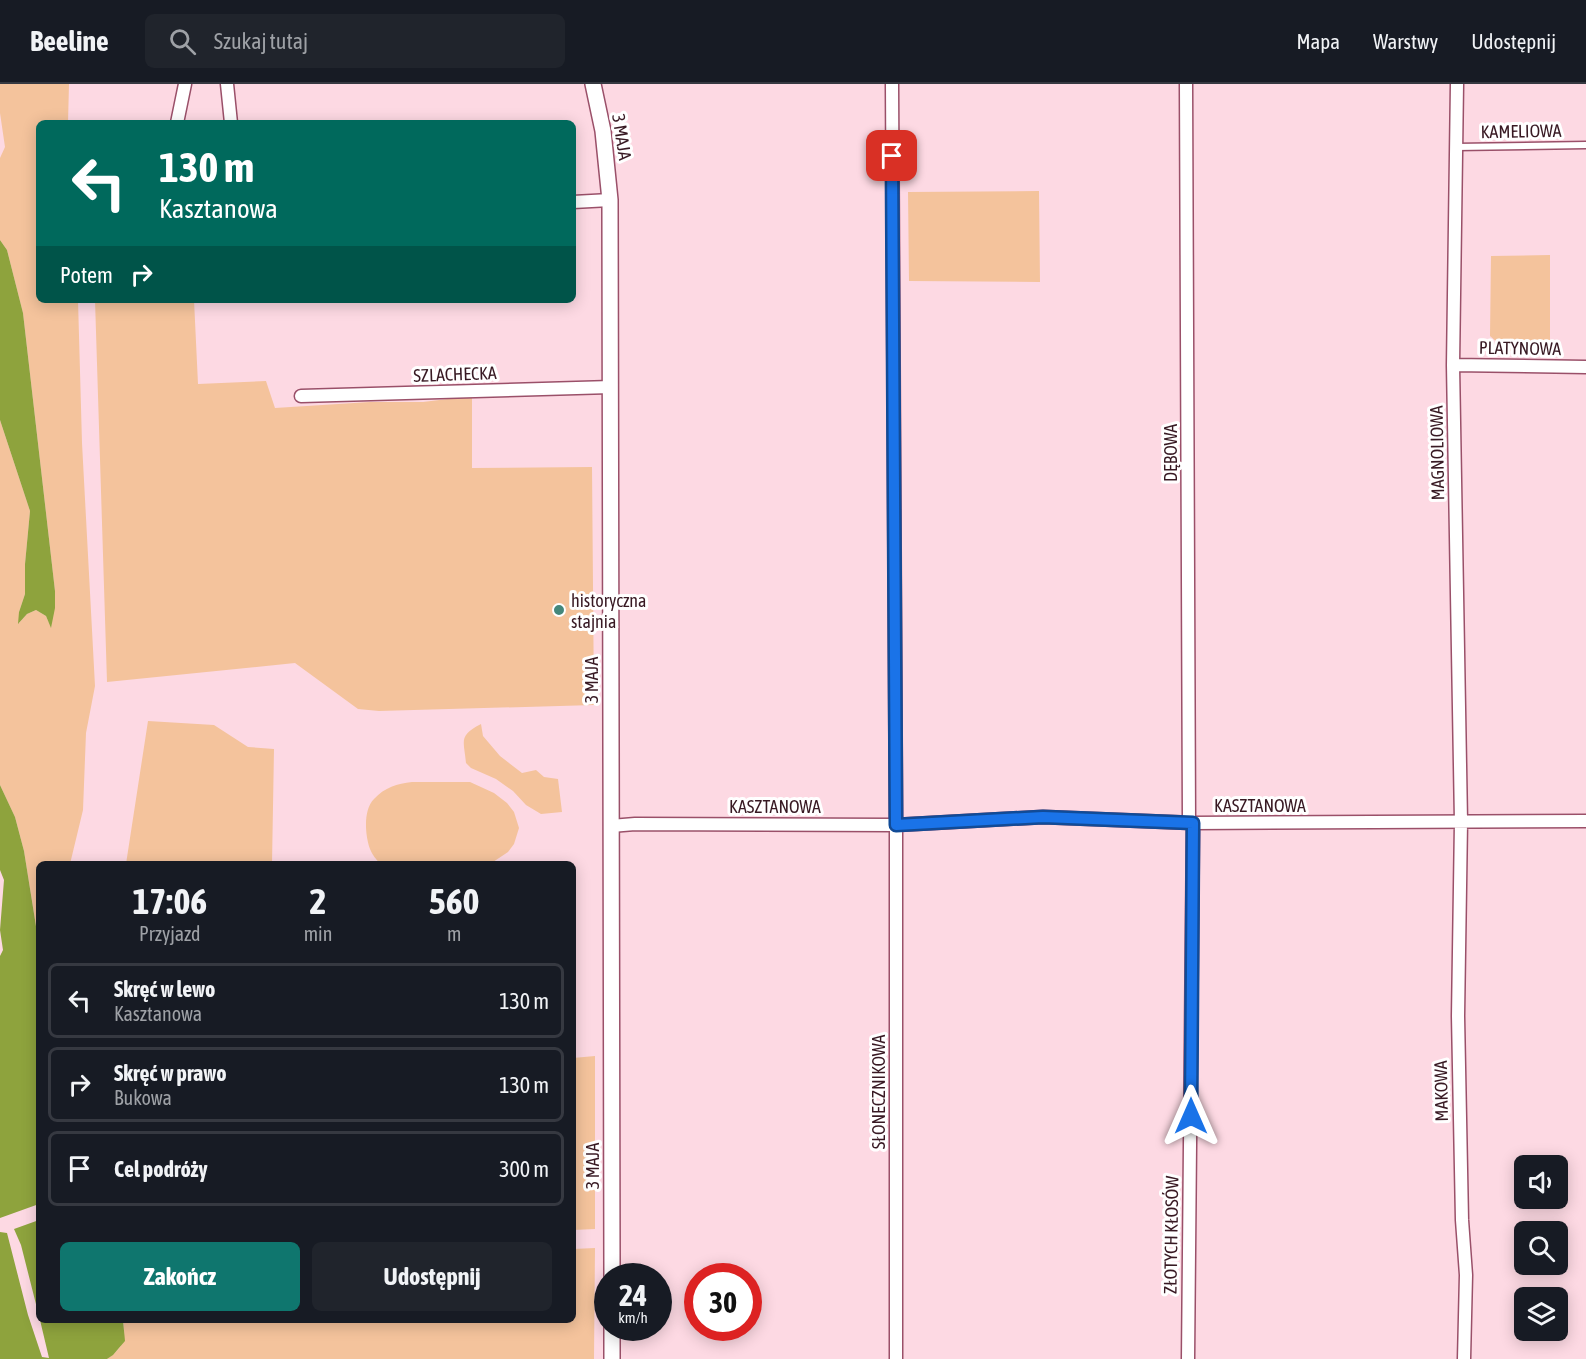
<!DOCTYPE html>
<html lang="pl">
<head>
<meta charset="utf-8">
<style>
	body { margin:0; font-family:"Asap Condensed",sans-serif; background:#20242c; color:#f1f3f6; height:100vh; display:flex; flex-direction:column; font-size:22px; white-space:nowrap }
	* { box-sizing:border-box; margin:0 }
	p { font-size:20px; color:#9ea1a6 }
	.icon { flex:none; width:33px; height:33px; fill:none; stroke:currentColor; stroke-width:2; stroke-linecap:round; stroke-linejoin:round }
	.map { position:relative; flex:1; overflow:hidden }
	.sheet { position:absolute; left:36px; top:777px; width:540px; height:462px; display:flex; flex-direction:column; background:#171b24; border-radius:9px; box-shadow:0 3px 15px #0003 }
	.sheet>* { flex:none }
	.hud { position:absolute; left:36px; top:36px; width:540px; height:183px; border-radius:9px; box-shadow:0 3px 15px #0003; background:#00695c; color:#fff; overflow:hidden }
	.buttons { position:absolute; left:1514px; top:1071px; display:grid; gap:12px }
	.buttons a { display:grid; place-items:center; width:54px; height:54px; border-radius:9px; background:#171b24; box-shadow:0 3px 15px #0003; font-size:30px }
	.speed { position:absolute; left:594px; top:1179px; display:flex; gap:12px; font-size:30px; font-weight:700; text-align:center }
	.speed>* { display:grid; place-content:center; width:78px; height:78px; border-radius:50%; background:#171b24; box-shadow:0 3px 15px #0003; line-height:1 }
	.speed small { font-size:15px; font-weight:400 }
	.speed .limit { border:9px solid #d22; background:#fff; color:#111 }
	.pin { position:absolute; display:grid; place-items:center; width:51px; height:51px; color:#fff; margin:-26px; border-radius:12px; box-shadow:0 3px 9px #0006 }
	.me { position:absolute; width:66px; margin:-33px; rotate:0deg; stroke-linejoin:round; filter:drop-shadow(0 0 4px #0008) }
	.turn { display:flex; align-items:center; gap:21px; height:126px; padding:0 24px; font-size:27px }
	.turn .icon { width:78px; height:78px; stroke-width:2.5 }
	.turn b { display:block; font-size:42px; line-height:51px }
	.then { display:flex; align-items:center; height:57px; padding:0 24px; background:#0003; gap:12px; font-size:22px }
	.eta { display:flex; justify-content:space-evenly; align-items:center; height:102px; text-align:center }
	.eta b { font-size:36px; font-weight:700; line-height:42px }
	.action { display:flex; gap:12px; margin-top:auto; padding:12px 24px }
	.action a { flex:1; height:69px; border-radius:9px; background:#0f766e; color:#fff; font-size:24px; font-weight:700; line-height:69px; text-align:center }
	.action a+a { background:#20242c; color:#f1f3f6 }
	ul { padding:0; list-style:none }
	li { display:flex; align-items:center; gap:18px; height:75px; margin:0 12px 9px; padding:0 12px; border:3px solid #363941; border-radius:9px }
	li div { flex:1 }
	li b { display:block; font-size:22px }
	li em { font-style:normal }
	header { display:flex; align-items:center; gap:36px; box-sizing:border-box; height:84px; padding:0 30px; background:#171b24; border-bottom:2px solid #363941 }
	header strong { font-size:28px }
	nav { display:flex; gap:33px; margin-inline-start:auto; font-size:21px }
	.search { width:420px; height:54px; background:#20242c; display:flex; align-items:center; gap:15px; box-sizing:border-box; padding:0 21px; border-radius:9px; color:#9ea1a6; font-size:22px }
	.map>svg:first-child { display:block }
</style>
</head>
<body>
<header>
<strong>Beeline</strong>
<div class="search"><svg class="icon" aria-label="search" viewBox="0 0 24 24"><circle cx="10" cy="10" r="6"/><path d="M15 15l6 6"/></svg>Szukaj tutaj</div>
<nav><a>Mapa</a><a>Warstwy</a><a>Udostępnij</a></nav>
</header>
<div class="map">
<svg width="1586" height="1275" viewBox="0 0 1586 1275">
	<rect width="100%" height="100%" fill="#fdd9e3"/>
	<path fill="#f4c39c" d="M0 0H69L68 39H39V216H78L82 359 95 602 86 649 83 726 70 780H39V861L24 767 15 733 0 701V336L30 427 25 480V510L19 528V539L27 530 36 526 46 532 51 543 55 507 23 229 7 166 0 156V74L5 63 0 29Z
		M1039 107 1040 198 909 197 908 108Z
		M1550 171V266L1507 267 1490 252 1491 172Z
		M95 216H194L198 300 266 297 275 324 370 318H423L472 312V384L592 383 594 621 379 627 358 625 295 579 107 598Z
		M148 637 214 641 248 663 274 665 272 780H126Z
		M481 640 483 652 500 672 522 689 536 686 544 693 558 695 562 728 541 730 526 721 513 707 496 695 471 684 466 679C464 656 458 652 481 640Z
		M412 698H470L494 709 507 719 514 728 519 744 514 760 508 768 490 780H381C376 776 372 770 370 765 365 751 363 726 374 715 385 703 397 700 412 698Z
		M595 972V1145L573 1146V974Z
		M595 1164 594 1275H107C124 1263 126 1256 123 1236H573V1165Z"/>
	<path fill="#8ea33d" d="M0 156 7 166 23 229 55 507V524L51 544 46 532 36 526 27 530 18 540 19 528 25 510V480L30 427 0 336Z
		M0 701 15 733 24 767 39 861V1120L0 1134V872L3 866 0 846 4 796 0 786Z
		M39 1136V1232L21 1161 14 1145Z
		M0 1148 7 1149 28 1231 42 1273 49 1274 40 1236H123L125 1257 113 1271 107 1275H0Z"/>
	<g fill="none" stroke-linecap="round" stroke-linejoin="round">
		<defs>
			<path id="service" d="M1456 63 1586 61"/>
			<path id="minor" d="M227 0 231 39
				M892 0 896 741V1275
				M1186 0 1189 739
				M1457 0 1453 281 1461 738 1458 932 1462 1136 1466 1191 1464 1275
				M177 39 185 0
				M573 118 610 116
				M1453 281 1586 283
				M301 312 611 303
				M611 742 635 740 896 741 1043 733 1193 739 1586 737
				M1188 1275 1193 739"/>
			<path id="tertiary" d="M593 0 603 47 610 116 612 1192
				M612 1244V1275"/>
		</defs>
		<use href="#service" stroke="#9a5069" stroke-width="9"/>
		<use href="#minor" stroke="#9a5069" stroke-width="15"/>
		<use href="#tertiary" stroke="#9a5069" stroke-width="18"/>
		<use href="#service" stroke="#fff" stroke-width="6"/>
		<use href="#minor" stroke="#fff" stroke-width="12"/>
		<use href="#tertiary" stroke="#fff" stroke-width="15"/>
	</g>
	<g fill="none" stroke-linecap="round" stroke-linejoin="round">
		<defs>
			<path id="route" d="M892 72 896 741 1043 733 1193 739 1191 1032"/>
		</defs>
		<use href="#route" stroke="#114b97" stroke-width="15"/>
		<use href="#route" stroke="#1a73e8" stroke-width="10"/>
	</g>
	<circle fill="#44877b" stroke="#fff" stroke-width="2" cx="559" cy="526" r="6"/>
	<g text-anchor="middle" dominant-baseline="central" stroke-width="6" stroke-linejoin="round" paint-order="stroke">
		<g font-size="18" fill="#381923" stroke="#fff">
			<text transform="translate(1521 47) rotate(-1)">KAMELIOWA</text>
			<text transform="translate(622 53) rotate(81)">3 MAJA</text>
			<text transform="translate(1520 264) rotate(1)">PLATYNOWA</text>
			<text transform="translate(455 290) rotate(-2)">SZLACHECKA</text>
			<text transform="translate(1170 369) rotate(-90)">DĘBOWA</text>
			<text transform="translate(1437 369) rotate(-91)">MAGNOLIOWA</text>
			<text transform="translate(591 596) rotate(-90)">3 MAJA</text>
			<text x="1260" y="721">KASZTANOWA</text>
			<text x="775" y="722">KASZTANOWA</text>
			<text transform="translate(1441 1007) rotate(-91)">MAKOWA</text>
			<text transform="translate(878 1008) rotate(-90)">SŁONECZNIKOWA</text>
			<text transform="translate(592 1082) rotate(-90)">3 MAJA</text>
			<text transform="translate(1171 1151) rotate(-89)">ZŁOTYCH KŁOSÓW</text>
		</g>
		<g font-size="18" fill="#381923" stroke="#fff" text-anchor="start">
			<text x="571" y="516">historyczna<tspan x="571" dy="21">stajnia</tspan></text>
		</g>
	</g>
</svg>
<div class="buttons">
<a><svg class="icon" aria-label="sound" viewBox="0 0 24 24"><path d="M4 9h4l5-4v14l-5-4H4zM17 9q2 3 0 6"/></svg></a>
<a><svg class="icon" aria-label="search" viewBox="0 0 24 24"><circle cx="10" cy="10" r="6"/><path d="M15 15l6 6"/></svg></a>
<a><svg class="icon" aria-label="layers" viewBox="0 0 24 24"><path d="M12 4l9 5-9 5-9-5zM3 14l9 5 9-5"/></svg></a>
</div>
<div class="speed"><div>24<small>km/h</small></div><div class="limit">30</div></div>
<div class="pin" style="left:892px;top:72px;background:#d93025"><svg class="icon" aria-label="arrive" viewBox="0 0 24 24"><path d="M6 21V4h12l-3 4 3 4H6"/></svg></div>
<svg class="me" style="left:1191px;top:1032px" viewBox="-20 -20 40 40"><path d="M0-17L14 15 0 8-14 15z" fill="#1a73e8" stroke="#fff" stroke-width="4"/></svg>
<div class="hud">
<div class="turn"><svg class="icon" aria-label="left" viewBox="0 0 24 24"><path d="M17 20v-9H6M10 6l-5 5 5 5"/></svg><div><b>130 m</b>Kasztanowa</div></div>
<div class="then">Potem<svg class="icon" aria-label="right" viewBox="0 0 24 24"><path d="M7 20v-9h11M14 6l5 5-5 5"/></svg></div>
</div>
<section class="sheet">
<div class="eta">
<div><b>17:06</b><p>Przyjazd</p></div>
<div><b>2</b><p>min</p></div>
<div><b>560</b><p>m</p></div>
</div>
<ul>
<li><svg class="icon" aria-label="left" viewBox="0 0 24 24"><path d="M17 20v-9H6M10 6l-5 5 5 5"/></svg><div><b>Skręć w lewo</b><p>Kasztanowa</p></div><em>130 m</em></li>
<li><svg class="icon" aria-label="right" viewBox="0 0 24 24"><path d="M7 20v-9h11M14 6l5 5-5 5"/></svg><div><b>Skręć w prawo</b><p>Bukowa</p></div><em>130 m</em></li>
<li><svg class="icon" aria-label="arrive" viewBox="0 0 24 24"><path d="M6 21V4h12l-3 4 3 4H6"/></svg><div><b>Cel podróży</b></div><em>300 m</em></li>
</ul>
<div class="action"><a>Zakończ</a><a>Udostępnij</a></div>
</section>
</div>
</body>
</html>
